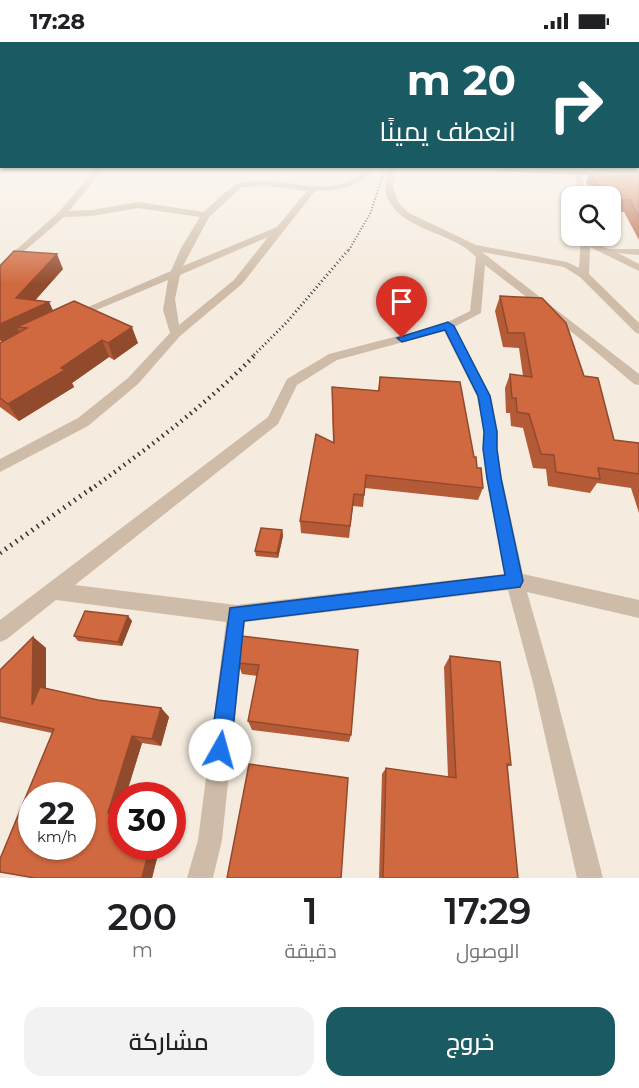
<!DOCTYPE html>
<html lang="ar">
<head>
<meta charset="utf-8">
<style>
	body { margin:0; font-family:Montserrat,Cairo,sans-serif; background:#f2f2f2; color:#202124; direction:rtl; height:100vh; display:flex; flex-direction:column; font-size:22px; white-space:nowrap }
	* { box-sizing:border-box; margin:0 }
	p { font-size:20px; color:#757577 }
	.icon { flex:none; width:33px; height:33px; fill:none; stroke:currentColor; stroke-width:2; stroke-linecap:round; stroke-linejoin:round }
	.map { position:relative; height:836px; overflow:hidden; direction:ltr }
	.side { display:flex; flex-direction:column; background:#fff; flex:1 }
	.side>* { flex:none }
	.hud { position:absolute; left:0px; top:0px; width:639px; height:126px; box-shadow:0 2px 4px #0004; direction:rtl; background:#1a5a62; color:#fff; overflow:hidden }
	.fabs { position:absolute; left:561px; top:144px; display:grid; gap:12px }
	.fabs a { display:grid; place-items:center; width:60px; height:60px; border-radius:12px; background:#fff; box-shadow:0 2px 4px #0004; font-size:30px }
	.speed { position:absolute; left:18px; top:740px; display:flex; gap:12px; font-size:30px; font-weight:700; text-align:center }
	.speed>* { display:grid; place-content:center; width:78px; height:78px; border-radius:50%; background:#fff; box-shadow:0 2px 4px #0004; line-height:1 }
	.speed small { font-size:15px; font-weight:400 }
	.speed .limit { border:9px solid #d22; background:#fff; color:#111 }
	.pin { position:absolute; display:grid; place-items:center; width:51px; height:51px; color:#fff; margin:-62px -26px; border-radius:50% 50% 50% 0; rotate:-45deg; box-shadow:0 0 6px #0007 }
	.pin .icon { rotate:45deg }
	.me { position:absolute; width:66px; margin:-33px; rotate:7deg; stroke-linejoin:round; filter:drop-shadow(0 0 4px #0008) }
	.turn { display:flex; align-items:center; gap:21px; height:126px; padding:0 24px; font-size:27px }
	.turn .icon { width:78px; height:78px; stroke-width:2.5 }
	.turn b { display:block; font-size:42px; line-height:51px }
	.eta { display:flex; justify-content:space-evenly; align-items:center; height:102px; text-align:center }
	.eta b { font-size:36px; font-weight:600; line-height:42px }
	.primary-button { display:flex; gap:12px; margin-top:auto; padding:12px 24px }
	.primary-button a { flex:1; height:69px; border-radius:18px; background:#1a5a62; color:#fff; font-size:24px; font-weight:600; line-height:69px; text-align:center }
	.primary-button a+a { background:#f2f2f2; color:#202124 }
	.status { display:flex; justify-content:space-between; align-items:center; height:42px; padding:0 30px; background:#fff; direction:ltr }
	.status svg { height:16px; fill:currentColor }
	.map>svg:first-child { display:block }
</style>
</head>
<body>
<div class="status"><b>17:28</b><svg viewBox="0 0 49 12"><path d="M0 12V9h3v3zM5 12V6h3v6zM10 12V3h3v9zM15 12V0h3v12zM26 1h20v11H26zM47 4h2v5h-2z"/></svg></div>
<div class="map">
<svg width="639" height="836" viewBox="0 0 639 836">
	<rect width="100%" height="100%" fill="#f5ebde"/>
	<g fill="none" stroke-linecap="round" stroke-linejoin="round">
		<path fill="#cfbca8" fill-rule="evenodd" d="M97 125H105L69 169 92 168 138 160 204 170C212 163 231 143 240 141 283 130 333 164 368 125H376C359 146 341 148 315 149L242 242 180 294 138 342 88 384 0 430V417L78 376 128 336 170 291 163 268 168 238 75 277 71 278 65 275 171 229 181 206 200 175 138 166 92 174 64 175 0 230V222L59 170ZM268 144 307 149 277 185 183 224 209 175 242 145ZM268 195 234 238 179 283 175 257 180 233Z
			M388 125H396L393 146 398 160 409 171 476 203 567 220 579 226 581 194H589L590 197 608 207H639V213L618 211 639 222V229L590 205 589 232 639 281V292L635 290 580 235 564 225 482 210 639 332V343L634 342 583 299 485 223 481 271 454 285 491 354 498 390 497 407 502 436 523 532 639 558V576L527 550 554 645 603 836H577L534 645 508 548 245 580 222 798 213 836H187L198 798 226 580 56 558 7 597 0 600V578L268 375 287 337 329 312 444 282 470 269 476 215C452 188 394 189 385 148 384 141 387 132 388 125ZM444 289 477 354 484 390 483 407 486 436 505 532 236 563 75 543 278 382 297 343 337 318Z
			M573 127 580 129 588 154H580Z"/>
		<path fill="#5d4a3f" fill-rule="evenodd" d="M461 125H523L639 129V135L466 128Z"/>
		<path stroke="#3b3029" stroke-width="2" stroke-dasharray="1 2" stroke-linecap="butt" d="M349 208 371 170 385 125"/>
		<path stroke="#3b3029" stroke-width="3" stroke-dasharray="1 3" stroke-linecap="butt" d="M254 313 287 280 350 206"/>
		<path stroke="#3b3029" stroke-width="4.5" stroke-dasharray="1.5 4.5" stroke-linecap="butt" d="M90 448C148 406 206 363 256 312"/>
		<path stroke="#3b3029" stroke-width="5" stroke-dasharray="1.5 5" stroke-linecap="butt" d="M0 511 92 446"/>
	</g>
	<path fill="#b45a37" d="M590 129 639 131V198L624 170H614L610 162V154H592L586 140Z
		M0 224 63 227 35 258 49 260 53 269 138 301 114 318 109 315 72 341 74 345 19 379 0 365V301L2 300 0 299Z
		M500 254 584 334 614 398 639 401V471L631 446 597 441 590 451 548 444 546 427 533 426 523 386 511 384 510 371H506L505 346 510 332 523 334 519 306 503 305 495 269Z
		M380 335 474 415 483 446 478 458 365 446 363 465 353 464 349 496 301 491 300 479 333 401 332 345 378 349Z
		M282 488 283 494 278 516 256 514 255 509Z
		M128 574 132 579 122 604 78 599 74 594Z
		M241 594 351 693 349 700 252 688 248 679 257 634 242 632 238 621Z
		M33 595 46 606V647L98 658 161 666 169 675 161 704 142 701 126 753H122L120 773 160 804 152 836H35L52 691 0 680V628Z
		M450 614 511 723 507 725 518 836H379L382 732 386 726 448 735 444 625Z"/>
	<path fill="#924a2d" d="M57 212 63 227 24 271 49 260 56 275 27 286 17 285 20 291 2 300 0 296V282L16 256Z
		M132 285 138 301 114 318 108 301Z
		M102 298 109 315 72 341 74 345 19 379 8 362Z
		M282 488 283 494 278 516 277 511Z
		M128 574 132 579 122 604 118 600Z
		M33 595 46 606V671L32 663Z
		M161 666 169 675 161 704 152 697Z
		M132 694 142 701 126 753H122V768L120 774 108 771Z
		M150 804H160L152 836H142Z"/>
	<path fill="#d16940" stroke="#924a2d" stroke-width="1.5" fill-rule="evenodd" d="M590 129 639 131V175L630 158H620L616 150 600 149Z
		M14 209 57 212 16 256 49 260 0 282V224Z
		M500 254 542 256 566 281 584 334 598 336 614 398 639 401V432L598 426 600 437 556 430 554 413 541 412 529 372 517 370 516 356H512L510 332 532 335 524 291H508Z
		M74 259 132 285 108 301 102 298 61 326 65 328 8 362 0 356V301L27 286 17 285Z
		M380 335 460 340 474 415H476L477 426H481L483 446 366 433 364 453 354 452 350 484 300 479 316 392 334 401 332 345 379 349Z
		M261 486 282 488 277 511 255 509Z
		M85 569 128 574 118 600 74 594Z
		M241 594 358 608 351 693 248 679 259 623 238 621Z
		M33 595 32 663 40 645 98 658 161 666 152 697 132 694 108 771 122 773V804H150L142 836H35L0 830V817L54 687 0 675V628ZM32 753H82V804H32Z
		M450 614 500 620 511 723 507 722 518 836H383L386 726 456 736Z
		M249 722 348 736 341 836H227Z"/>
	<linearGradient id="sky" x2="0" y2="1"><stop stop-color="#7cb2d4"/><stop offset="0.52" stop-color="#faf6f0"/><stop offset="1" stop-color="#faf6f0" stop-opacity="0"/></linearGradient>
	<rect width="639" height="242" fill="url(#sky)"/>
	<path fill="#1a73e8" stroke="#114b97" stroke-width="1.5" d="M448 280 454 284 490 354 497 390V407L501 436 523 539 520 545 244 579 231 708 228 715 220 718 213 715 210 708 230 566 505 533 487 436 483 407 484 390 478 354 445 288 402 300 397 296Z"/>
</svg>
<div class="fabs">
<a><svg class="icon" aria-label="search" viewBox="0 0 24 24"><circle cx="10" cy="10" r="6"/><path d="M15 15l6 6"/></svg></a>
</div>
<div class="speed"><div>22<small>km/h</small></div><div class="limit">30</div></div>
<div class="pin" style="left:402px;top:296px;background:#d93025"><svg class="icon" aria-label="arrive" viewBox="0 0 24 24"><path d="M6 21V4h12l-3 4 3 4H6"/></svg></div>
<svg class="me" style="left:220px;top:708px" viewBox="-20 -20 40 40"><circle r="19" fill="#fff"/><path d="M0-13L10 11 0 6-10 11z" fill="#1a73e8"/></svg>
<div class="hud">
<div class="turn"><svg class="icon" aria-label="right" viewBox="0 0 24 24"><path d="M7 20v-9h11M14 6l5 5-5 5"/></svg><div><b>20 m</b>انعطف يمينًا</div></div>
</div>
</div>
<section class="side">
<div class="eta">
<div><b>17:29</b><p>الوصول</p></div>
<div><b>1</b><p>دقيقة</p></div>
<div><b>200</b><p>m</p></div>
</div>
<div class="primary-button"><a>خروج</a><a>مشاركة</a></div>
</section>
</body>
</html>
